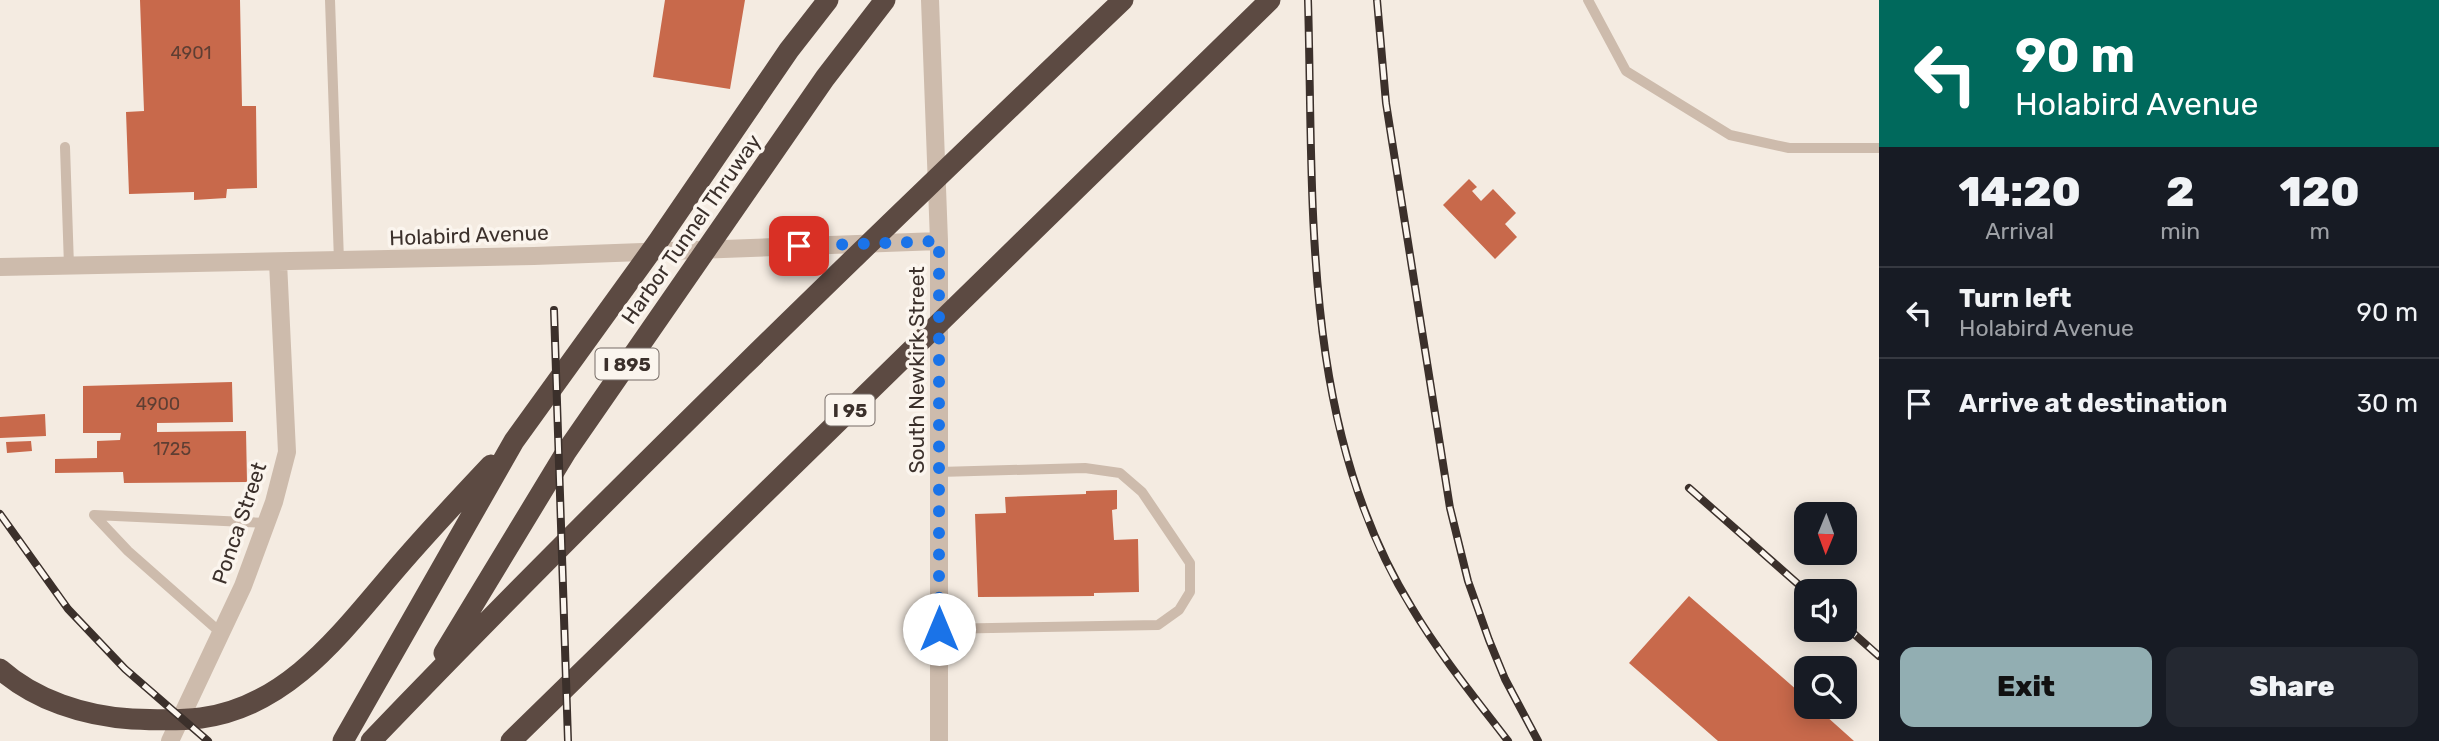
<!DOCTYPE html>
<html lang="en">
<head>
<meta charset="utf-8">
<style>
	body { margin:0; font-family:Rubik,sans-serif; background:#242831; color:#f1f3f6; height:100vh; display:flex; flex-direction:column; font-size:26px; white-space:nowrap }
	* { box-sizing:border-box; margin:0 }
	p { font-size:23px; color:#9ea1a6 }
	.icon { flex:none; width:38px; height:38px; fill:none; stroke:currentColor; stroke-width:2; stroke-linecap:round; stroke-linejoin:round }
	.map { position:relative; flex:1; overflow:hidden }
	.drawer { display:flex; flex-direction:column; background:#171b24; width:560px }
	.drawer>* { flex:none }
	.banner { background:#00695c; color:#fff; overflow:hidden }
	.needle { width:46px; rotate:181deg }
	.fabs { position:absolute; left:1794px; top:502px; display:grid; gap:14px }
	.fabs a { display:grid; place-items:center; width:63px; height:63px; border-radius:14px; background:#171b24; box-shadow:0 4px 18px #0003; font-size:35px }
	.pin { position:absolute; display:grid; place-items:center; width:60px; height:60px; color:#fff; margin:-30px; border-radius:14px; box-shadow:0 4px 10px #0006 }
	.me { position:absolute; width:77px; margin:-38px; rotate:0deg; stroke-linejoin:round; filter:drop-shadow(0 0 5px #0008) }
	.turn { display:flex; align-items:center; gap:24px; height:147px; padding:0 21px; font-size:32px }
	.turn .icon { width:91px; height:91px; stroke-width:2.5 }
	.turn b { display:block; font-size:49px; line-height:60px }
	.eta { display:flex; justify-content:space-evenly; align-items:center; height:119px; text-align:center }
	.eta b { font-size:42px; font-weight:800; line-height:49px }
	.button { display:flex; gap:14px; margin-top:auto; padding:14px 21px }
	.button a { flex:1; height:80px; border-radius:14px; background:#92aeb2; color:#111; font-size:28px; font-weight:800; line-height:80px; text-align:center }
	.button a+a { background:#242831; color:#f1f3f6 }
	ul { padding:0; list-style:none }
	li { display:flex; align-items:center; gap:21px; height:91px; padding:0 21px; border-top:2px solid #363941 }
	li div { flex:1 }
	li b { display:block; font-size:26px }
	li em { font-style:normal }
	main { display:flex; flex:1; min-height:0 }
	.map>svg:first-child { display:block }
</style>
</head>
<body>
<main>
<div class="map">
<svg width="1879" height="741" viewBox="0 0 1879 741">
	<rect width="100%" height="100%" fill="#f4ebe1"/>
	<path fill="#c8694b" d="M140 0H240L242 106H256L257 188 227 189 226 198 194 200V192L129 194 126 112 144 111Z
		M665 0H745L730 89 653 77Z
		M1469 179 1477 187 1472 191 1481 201 1493 189 1516 213 1505 224 1517 237 1495 259 1443 205Z
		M232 382 233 422 157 423V432L246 431 247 482 124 483 123 472 55 473V459L97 458V441L120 440 121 433H83V386Z
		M45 414 46 436 0 438V417Z
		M31 441 32 451 7 453 6 442Z
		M1117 490V509L1112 510 1114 540 1138 539 1139 592 1094 593V596L978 597 975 514 1006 513 1005 497 1086 494V491Z
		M1689 596 1806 698V707H1816L1854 741H1718L1629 663Z"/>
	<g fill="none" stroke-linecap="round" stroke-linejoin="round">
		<path stroke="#cdbbac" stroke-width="10" d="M330 0 339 261
			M1588 0 1626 71 1730 135 1789 148H1879
			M65 147 69 266
			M939 472 1085 468 1120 473 1142 492 1190 563V592L1179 610 1158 625 939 629
			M221 633 128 551 94 515 267 523"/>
		<path stroke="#cdbbac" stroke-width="18" d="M930 0 939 241V741
			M0 267 534 256 939 241
			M170 741 243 586 274 502 287 452 278 262"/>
		<path stroke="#5c4a42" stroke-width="21" d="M444 653 566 452 825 78 885 0
			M0 669C35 700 84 716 132 719 154 720 178 721 201 718 286 707 339 636 391 575 423 537 457 501 491 465
			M343 741 514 441 657 243 789 50 828 0
			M371 741C615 487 868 243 1123 0
			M511 741 1270 0"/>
		<defs>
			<path id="rail" d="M1308 0C1314 204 1300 427 1412 608 1440 655 1475 698 1508 741
				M1377 0 1386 103 1450 508 1468 581 1489 640 1505 679 1538 741
				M554 310 568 741
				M1689 488 1807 592
				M0 514 68 609 125 669 208 741
				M1844 625 1879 656"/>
		</defs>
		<use href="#rail" stroke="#3b302b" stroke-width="8"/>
		<use href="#rail" stroke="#fbf5ee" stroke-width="5" stroke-dasharray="16" stroke-linecap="butt"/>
	</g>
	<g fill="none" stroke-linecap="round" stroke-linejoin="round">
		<path stroke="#1a73e8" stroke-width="12" stroke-dasharray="0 21.6" d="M799 246 939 241V629"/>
	</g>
	<g text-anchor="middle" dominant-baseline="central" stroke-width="7" stroke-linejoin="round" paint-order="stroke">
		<g font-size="18" fill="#5e3e33">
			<text x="191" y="53">4901</text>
			<text x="158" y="404">4900</text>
			<text x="172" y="449">1725</text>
		</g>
		<g fill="#fbf5ee" stroke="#756b66" stroke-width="2">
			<rect x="595.5" y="348.5" width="63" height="31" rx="5"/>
			<rect x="825.5" y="394.5" width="49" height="31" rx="5"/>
		</g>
		<g font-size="19" font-weight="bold" fill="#3b302b">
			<text x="627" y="364">I 895</text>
			<text x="850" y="410">I 95</text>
		</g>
		<g font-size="21" fill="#3b302b" stroke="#fbf5ee">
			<text transform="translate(691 229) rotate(-55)">Harbor Tunnel Thruway</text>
			<text transform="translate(469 235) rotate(-2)">Holabird Avenue</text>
			<text transform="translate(916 370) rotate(-90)">South Newkirk Street</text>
			<text transform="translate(239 523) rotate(-71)">Ponca Street</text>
		</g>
	</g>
</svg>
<div class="fabs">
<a><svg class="needle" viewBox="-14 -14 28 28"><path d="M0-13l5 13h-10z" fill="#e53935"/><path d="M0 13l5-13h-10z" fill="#9ea1a6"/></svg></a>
<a><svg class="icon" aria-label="sound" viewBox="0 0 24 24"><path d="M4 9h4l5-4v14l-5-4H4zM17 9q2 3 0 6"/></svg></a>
<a><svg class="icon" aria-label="search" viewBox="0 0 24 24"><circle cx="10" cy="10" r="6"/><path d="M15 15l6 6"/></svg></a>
</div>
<div class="pin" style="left:799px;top:246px;background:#d93025"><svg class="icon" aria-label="arrive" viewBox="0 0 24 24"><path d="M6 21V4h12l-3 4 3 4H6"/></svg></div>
<svg class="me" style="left:939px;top:629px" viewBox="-20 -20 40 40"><circle r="19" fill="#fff"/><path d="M0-13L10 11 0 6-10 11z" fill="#1a73e8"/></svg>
</div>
<section class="drawer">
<div class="banner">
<div class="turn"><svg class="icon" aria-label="left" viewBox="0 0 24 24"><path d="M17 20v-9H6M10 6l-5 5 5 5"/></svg><div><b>90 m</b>Holabird Avenue</div></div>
</div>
<div class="eta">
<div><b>14:20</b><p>Arrival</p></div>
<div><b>2</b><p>min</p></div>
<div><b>120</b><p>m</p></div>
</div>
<ul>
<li><svg class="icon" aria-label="left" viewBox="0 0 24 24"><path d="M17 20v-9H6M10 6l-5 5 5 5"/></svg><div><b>Turn left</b><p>Holabird Avenue</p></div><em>90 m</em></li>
<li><svg class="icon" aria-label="arrive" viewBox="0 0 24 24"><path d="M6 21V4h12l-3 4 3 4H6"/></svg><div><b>Arrive at destination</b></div><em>30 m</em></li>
</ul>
<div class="button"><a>Exit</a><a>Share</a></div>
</section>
</main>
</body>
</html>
